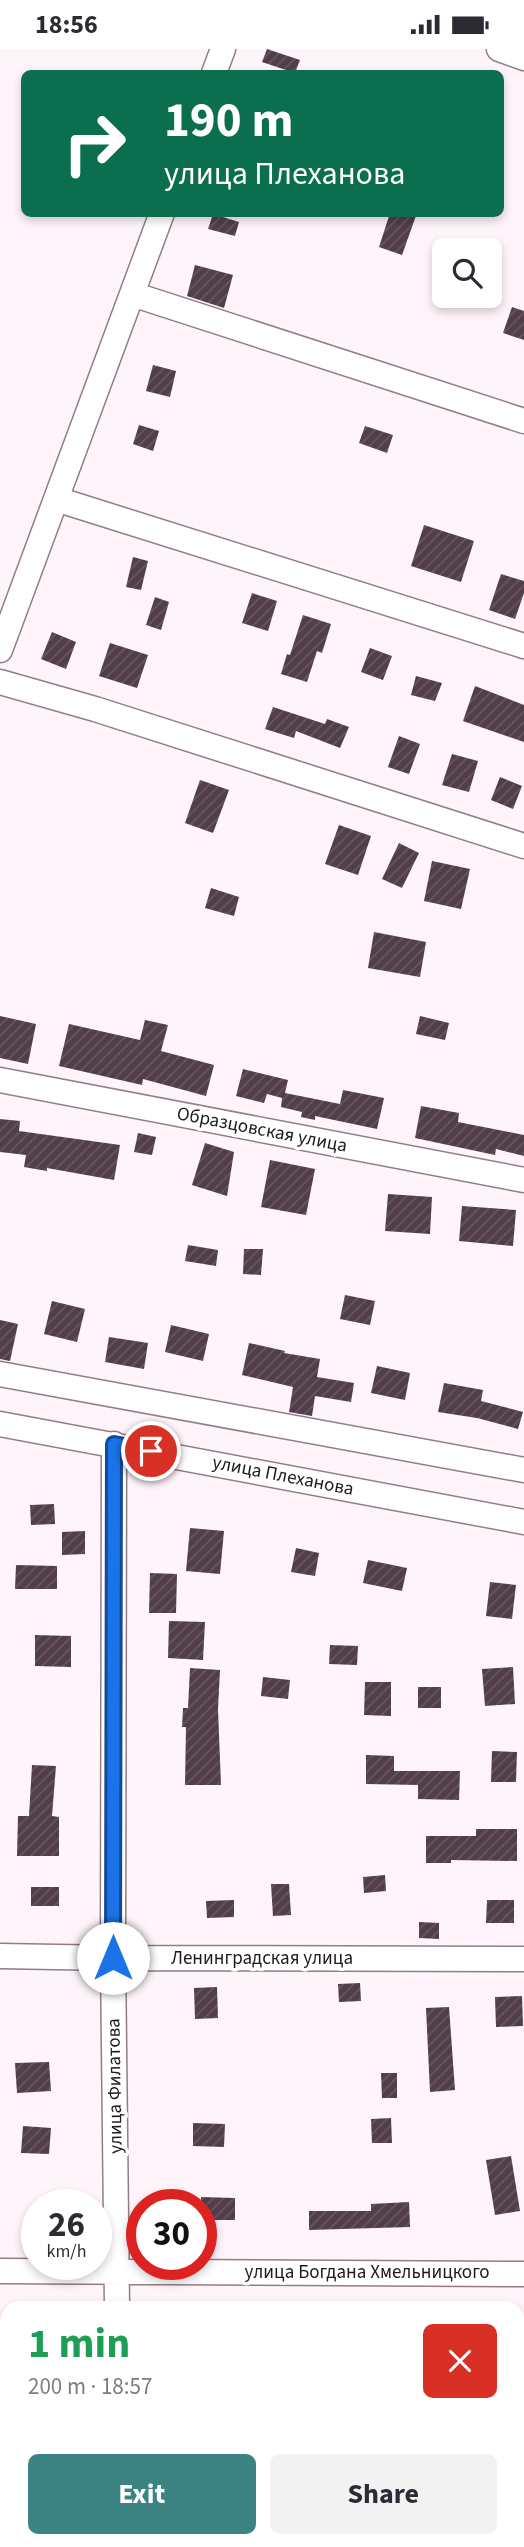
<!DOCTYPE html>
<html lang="en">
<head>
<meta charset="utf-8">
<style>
	body { margin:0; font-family:"Source Sans 3",sans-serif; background:#f2f2f3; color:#2b2b33; height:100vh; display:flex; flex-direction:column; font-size:26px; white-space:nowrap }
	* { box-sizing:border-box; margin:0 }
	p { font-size:23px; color:#7c7c81 }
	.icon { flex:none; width:38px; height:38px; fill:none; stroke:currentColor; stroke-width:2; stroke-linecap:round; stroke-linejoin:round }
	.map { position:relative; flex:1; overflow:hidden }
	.details { position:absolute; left:0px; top:2252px; width:525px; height:247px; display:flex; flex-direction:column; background:#fff; border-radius:21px 21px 0 0; box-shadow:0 4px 10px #0003 }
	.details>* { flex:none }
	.hud { position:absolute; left:21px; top:21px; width:483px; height:147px; border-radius:10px; box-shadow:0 4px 10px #0003; background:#0b6e4f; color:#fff; overflow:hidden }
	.buttons { position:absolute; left:432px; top:189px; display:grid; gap:14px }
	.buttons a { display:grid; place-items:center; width:70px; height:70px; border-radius:10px; background:#fff; box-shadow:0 4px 10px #0003; font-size:35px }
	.speed { position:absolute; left:21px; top:2140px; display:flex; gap:14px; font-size:35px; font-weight:700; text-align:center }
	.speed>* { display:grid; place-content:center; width:91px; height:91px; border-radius:50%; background:#fff; box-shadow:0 4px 10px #0003; line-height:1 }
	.speed small { font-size:18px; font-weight:400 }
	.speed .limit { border:10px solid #d22; background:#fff; color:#111 }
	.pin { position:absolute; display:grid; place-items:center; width:60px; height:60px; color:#fff; margin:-30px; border:4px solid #fff; border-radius:50%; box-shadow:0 2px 7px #0007 }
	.me { position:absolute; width:77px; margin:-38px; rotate:0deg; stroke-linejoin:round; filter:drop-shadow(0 0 5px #0008) }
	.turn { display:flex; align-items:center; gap:24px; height:147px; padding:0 28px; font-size:32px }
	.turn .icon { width:91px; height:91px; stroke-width:2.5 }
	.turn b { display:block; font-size:49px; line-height:60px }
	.round { display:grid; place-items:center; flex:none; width:74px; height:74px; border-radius:10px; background:#f2f2f3 }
	.overview { display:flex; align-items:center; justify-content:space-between; height:119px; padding:0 28px }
	h1 { font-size:42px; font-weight:700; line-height:52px; color:#1e9e55 }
	.action { display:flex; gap:14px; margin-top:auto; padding:14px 28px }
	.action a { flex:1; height:80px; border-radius:10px; background:#3c8483; color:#fff; font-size:28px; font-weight:700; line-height:80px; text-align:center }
	.action a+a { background:#f2f2f3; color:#2b2b33 }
	.status { display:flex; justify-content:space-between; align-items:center; height:49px; padding:0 35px; background:#fff; direction:ltr }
	.status svg { height:19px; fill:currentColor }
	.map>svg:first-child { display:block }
</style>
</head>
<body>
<div class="status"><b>18:56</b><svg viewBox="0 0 49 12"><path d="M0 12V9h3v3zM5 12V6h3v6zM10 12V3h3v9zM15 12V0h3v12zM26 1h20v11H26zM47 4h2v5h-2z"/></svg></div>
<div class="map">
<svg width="524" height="2498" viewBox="0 0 524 2498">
	<defs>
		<pattern id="building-hatch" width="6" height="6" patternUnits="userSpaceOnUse" patternTransform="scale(1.75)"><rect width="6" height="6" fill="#513e4a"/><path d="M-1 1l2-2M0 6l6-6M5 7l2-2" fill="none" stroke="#665761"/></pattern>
	</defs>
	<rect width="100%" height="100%" fill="#fef4fa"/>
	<path fill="url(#building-hatch)" d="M267 0 300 11 295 24 262 13Z
		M390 164H417L402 206 379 198Z
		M213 165 239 173 235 187 208 180Z
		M195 216 233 226 224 259 187 247Z
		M512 258 524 262V291L503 284Z
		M153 316 176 322 170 348 146 342Z
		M139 376 159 382 153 402 133 395Z
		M365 377 393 386 387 404 359 394Z
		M424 476 474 492 461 533 411 517Z
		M133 508 148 512 141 541 126 538Z
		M501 525 524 532V544L515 570 489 561Z
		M252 544 277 552 268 582 242 574Z
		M155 548 169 553 161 581 146 576Z
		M303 566 331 575 322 604 317 602 307 633 281 625 287 605 290 606Z
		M52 583 76 593 66 620 41 610Z
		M110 594 148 606 137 639 99 627Z
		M370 599 392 607 383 631 361 623Z
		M416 627 442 634 435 652 411 646Z
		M475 637 524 656V693L463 672Z
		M273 658 325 675 327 670 349 678 340 699 296 682 294 689 265 680Z
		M399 687 420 695 409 725 388 718Z
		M452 705 478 712 469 743 442 736Z
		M500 728 522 737 513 760 491 751Z
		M200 731 229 741 213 784 185 774Z
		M339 776 371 787 358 826 325 815Z
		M399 794 419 804 402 839 382 830Z
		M432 812 470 820 461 860 424 852Z
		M211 839 239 848 234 867 205 859Z
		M374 883 426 893 420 928 368 919Z
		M0 967 36 975 28 1015 0 1009Z
		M420 967 449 974 445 991 416 985Z
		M145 971 168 976 161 1002 214 1016 206 1047 143 1030 142 1036 59 1017 69 975 140 991Z
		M243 1020 288 1031 285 1044 340 1055 343 1041 384 1049 377 1080 315 1067V1071L301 1068 302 1063 281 1058 282 1049 267 1045 264 1054 236 1047Z
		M421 1057 459 1064 458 1073 524 1086V1107L496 1100 495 1106 415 1089Z
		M0 1070 20 1072 19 1082 120 1096 114 1131 47 1119V1122L24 1118 26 1106 0 1103Z
		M138 1084 156 1088 152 1106 134 1103Z
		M205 1094 234 1103 227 1147 192 1136Z
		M270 1111 315 1120 306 1166 261 1158Z
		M388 1145 432 1148 430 1185 385 1182Z
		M462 1157 516 1161 513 1197 459 1192Z
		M188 1196 218 1201 216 1217 185 1212Z
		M244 1200H263L261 1226 243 1225Z
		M345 1246 375 1252 370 1276 340 1270Z
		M52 1252 85 1260 77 1293 44 1285Z
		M0 1271 18 1275 10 1312 0 1310Z
		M171 1276 209 1285 203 1312 165 1303Z
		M109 1288 148 1294 144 1320 105 1313Z
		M249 1294 285 1302 284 1304 320 1310 317 1328 354 1334 351 1353 315 1347 312 1367 289 1363 293 1338 242 1326Z
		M377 1317 410 1324 405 1351 371 1344Z
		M444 1334 483 1341 481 1352 523 1363 518 1380 477 1369 438 1363Z
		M54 1455 55 1475 31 1476 30 1456Z
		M190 1479 224 1482 220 1525 186 1522Z
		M85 1482V1505L62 1506V1483Z
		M296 1499 319 1504 315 1527 291 1523Z
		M368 1511 407 1519 402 1542 363 1534Z
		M16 1516 57 1517V1540H15Z
		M150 1524 177 1525 176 1564H149Z
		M490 1533 516 1536 512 1570 486 1567Z
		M169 1572 205 1573 203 1611 168 1609Z
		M35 1586 71 1587V1618L35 1617Z
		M330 1596 358 1597 357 1616 329 1615Z
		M513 1618 515 1655 485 1657 482 1620Z
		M190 1619 220 1621 218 1660 221 1736H185L186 1678H182L183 1659H188Z
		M263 1628 290 1631 288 1650 261 1647Z
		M365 1633H391V1667L364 1666Z
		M418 1638H441V1659H418Z
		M492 1702 517 1703 516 1733H491Z
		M366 1706 394 1707V1722H460L459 1751 418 1750V1736L366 1735Z
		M32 1716 56 1717 52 1767 59 1768V1807H17L18 1767H29Z
		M476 1780H517V1812L451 1811V1814H426V1787H476Z
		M385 1826 386 1842 364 1844 363 1828Z
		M271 1835H289L291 1866 273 1867Z
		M31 1838H59V1857H31Z
		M234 1851V1868L207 1869 206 1852Z
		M487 1851H514V1874H486Z
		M419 1873 439 1874V1890L419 1889Z
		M360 1934 361 1952 339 1953 338 1935Z
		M217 1938 218 1969 195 1970 194 1939Z
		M522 1947 523 1977 496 1978 495 1948Z
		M449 1958 455 2041 430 2043 426 1959Z
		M49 2013 51 2042 17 2044 15 2014Z
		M381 2024H397V2049H382Z
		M391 2069 392 2094H372L371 2070Z
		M193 2074 225 2075 224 2098 193 2097Z
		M23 2077 51 2079 49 2105 21 2104Z
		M511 2107 520 2162 495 2166 486 2111Z
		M201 2148 235 2149V2171H201Z
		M409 2153 410 2178 309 2181V2162H371V2155Z"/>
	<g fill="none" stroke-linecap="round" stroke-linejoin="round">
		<defs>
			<path id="minor" d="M499 0 524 9
				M214 24 223 0
				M132 245 524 372
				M56 450 524 597
				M0 601 162 164
				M0 633 95 660 524 797
				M0 1031 524 1131
				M0 1325 524 1421
				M0 1375 524 1473
				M114 1395 113 1909 117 2259
				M0 1907 113 1909 524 1910
				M0 2222 524 2225
				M120 2492V2498"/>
		</defs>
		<use href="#minor" stroke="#927c8a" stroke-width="27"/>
		<use href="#minor" stroke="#fff" stroke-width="24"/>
	</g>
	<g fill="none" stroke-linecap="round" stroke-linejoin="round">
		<defs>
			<path id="route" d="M113 1909 114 1395 151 1402"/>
		</defs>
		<use href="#route" stroke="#114b97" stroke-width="18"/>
		<use href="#route" stroke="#1a73e8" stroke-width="12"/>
	</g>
	<g text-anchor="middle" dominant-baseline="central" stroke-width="7" stroke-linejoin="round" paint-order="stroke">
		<g font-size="19" fill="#21191e" stroke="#fff">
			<text transform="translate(262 1081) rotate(11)">Образцовская улица</text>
			<text transform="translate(283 1427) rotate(11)">улица Плеханова</text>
			<text x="262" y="1909">Ленинградская улица</text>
			<text transform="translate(115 2037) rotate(-91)">улица Филатова</text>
			<text x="367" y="2223">улица Богдана Хмельницкого</text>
		</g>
	</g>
</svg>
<div class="buttons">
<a><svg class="icon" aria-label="search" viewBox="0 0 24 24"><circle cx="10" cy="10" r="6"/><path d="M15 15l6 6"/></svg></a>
</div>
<div class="speed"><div>26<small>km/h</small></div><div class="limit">30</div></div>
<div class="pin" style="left:151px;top:1402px;background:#d93025"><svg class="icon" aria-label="arrive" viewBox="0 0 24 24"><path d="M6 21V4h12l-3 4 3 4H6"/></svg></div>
<svg class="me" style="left:113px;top:1909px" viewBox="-20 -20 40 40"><circle r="19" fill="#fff"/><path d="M0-13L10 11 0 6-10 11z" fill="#1a73e8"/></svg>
<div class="hud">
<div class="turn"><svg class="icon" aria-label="right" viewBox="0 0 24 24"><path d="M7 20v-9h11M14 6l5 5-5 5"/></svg><div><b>190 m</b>улица Плеханова</div></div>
</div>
<section class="details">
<div class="overview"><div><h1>1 min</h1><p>200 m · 18:57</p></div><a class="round" style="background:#d93025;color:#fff"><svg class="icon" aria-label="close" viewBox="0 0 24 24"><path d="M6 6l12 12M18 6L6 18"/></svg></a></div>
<div class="action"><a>Exit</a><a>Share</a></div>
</section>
</div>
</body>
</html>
